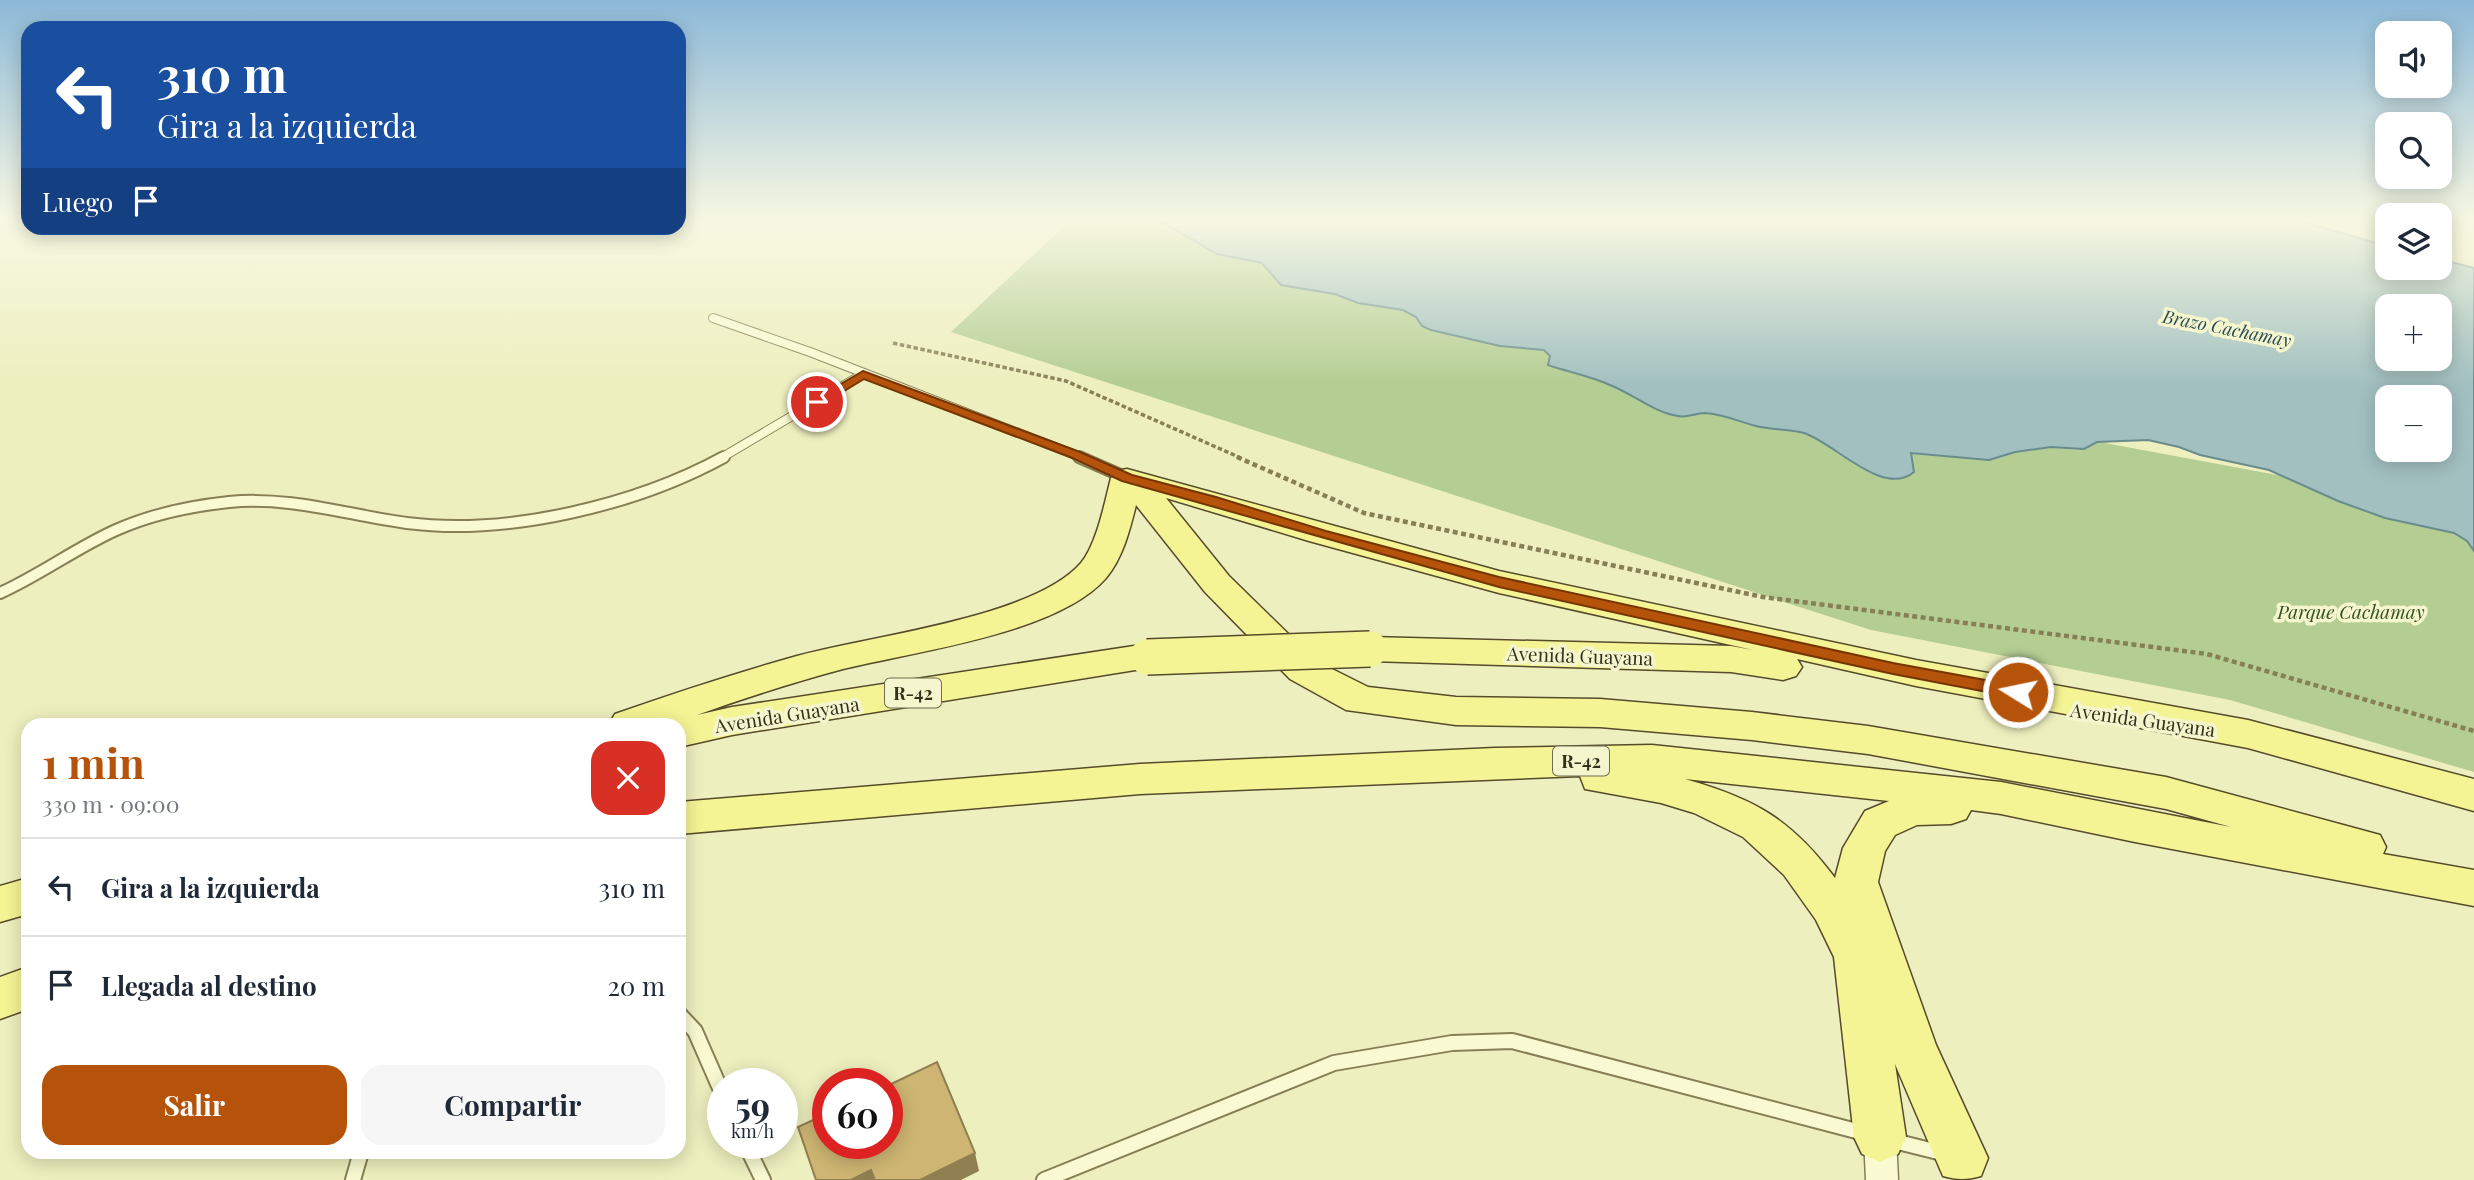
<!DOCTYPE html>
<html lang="es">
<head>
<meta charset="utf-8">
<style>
	body { margin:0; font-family:"Playfair Display",serif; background:#f6f6f7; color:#1f2937; height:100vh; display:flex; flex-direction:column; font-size:26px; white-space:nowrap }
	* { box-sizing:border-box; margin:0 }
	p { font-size:23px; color:#747a83 }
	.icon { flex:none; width:38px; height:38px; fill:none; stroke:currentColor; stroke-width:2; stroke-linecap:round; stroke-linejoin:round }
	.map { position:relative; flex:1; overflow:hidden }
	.side { position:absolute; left:21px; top:718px; width:665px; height:441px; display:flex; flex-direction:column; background:#fff; border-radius:21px; box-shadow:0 4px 18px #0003 }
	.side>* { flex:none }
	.banner { position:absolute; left:21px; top:21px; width:665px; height:214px; border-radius:21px; box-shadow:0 4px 18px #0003; background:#1a4fa0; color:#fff; overflow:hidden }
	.fabs { position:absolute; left:2375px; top:21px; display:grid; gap:14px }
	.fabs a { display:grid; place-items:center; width:77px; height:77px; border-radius:14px; background:#fff; box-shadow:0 4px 18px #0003; font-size:35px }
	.speed { position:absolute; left:707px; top:1068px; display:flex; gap:14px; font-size:35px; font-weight:700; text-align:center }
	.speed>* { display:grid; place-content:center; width:91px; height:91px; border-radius:50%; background:#fff; box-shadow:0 4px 18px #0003; line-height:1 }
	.speed small { font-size:18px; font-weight:400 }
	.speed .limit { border:10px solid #d22; background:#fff; color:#111 }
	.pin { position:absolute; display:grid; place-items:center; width:60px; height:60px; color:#fff; margin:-30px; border:4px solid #fff; border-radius:50%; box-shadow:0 2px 7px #0007 }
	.me { position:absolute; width:77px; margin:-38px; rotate:280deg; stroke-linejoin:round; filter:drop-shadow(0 0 5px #0008) }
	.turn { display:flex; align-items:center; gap:24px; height:147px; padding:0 21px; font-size:32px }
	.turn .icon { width:91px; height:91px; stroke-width:2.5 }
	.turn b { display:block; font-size:49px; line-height:60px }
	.then { display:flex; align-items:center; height:66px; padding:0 21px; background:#0003; gap:14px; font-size:26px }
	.round { display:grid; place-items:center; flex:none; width:74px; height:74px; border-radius:21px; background:#f6f6f7 }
	.overview { display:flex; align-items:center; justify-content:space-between; height:119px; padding:0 21px }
	h1 { font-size:42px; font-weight:700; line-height:52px; color:#b45309 }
	.button { display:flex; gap:14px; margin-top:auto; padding:14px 21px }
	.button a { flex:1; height:80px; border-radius:21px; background:#b45309; color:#fff; font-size:28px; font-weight:700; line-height:80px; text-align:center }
	.button a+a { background:#f6f6f7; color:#1f2937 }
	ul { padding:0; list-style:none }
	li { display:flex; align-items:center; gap:21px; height:98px; padding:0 21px; border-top:2px solid #e0e1e3 }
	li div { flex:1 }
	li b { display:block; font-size:26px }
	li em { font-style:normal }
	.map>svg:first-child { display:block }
</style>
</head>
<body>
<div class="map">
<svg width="2474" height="1180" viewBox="0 0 2474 1180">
	<rect width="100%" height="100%" fill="#eeefbe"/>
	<path fill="#b4cd92" d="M1072 219H1222L1648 358 2433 504 2474 517V772L2230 700 1871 630 951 332Z"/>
	<path fill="#a2c0c0" stroke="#698c8e" stroke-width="2" fill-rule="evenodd" d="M1145 219H2293L2387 246V268H2440V259L2474 268V551L2467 541 2454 533 2385 518 2338 501 2269 470 2200 455 2179 447 2148 440 2097 442 2084 449 2051 447 2015 452 1989 460 1911 453 1914 472C1883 498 1835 443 1804 433 1789 429 1772 430 1756 426 1739 422 1724 414 1705 413 1696 413 1687 418 1678 416 1653 412 1633 394 1610 385 1590 376 1568 372 1548 365L1550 356 1544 350 1500 346 1431 330 1422 326 1416 317 1403 310 1358 303 1335 294 1281 285 1262 263 1217 254 1165 224ZM2387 306H2440V359H2387ZM2387 397H2440V450H2387Z"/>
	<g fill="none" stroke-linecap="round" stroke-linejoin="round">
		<defs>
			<path id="lane-far2" d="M713 318 810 352 1083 458
				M721 458 863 374"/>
			<path id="lane-far1" d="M1079 457 1127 478
				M0 593C40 575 76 548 116 530 152 514 191 506 229 502 291 496 347 515 407 523 508 536 636 505 724 457"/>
			<path id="lane" d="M679 1014 695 1031 723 1095
				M1890 1140 1946 1154
				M745 1143 763 1180
				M353 1180 361 1152
				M1044 1180 1334 1063 1452 1043 1512 1041 1864 1133"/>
			<path id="street" d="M1880 1122 1891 1127 1896 1137 1898 1180H1866L1864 1137 1869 1127Z"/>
			<path id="primary" d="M1127 469 1499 571 1916 660 2248 720 2474 779V811L2248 748 1916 686 1797 659 1802 667 1796 676 1783 680 1731 672 1370 661 1357 658 1352 649 1357 640 1370 637 1731 646 1753 650 1499 593 1309 541 1166 498 1229 576 1316 661 1368 687 1456 697 1600 699 1752 712 1868 726 2166 777 2380 835 2386 847 2383 854 2474 870V906L2135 842 2001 814 1971 810 1966 819 1951 824 1917 825 1895 835 1885 851 1878 882 1936 1045 1988 1158 1981 1176C1967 1180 1957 1180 1943 1176L1895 1064 1906 1137 1898 1154 1880 1162 1862 1154 1854 1137 1834 957 1816 920 1784 875 1743 837 1694 813 1661 803 1585 789 1580 776 1140 794 679 834V802L1140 764 1495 748 1652 745 2001 782 2231 827 2166 809 1868 754 1752 740 1600 727 1456 725 1346 710 1290 679 1205 592 1136 505C1130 529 1123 558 1106 578 1057 634 915 651 843 669 794 682 745 698 697 715L732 707 1147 644 1160 648 1166 657 1160 666 732 735 679 747V724H609L615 714C675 693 736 673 797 656 868 636 1034 618 1081 563 1097 544 1105 501 1111 478L1116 471ZM1685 779 1889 801 1865 811 1843 848 1835 878C1791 819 1755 799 1685 779Z
				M28 878V914L0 922V886Z
				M28 967V1009L0 1019V977Z"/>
		</defs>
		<use href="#lane-far2" stroke="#878056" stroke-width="10"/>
		<use href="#lane-far1" stroke="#878056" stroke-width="14"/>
		<use href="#lane" stroke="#878056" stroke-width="18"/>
		<use href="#street" stroke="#878056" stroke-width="3"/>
		<use href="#primary" stroke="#554b2b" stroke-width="3"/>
		<path stroke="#878056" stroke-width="3.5" stroke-dasharray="4.5 2.5" stroke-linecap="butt" d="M893 343 1066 381 1241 458"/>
		<path stroke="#878056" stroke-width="4.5" stroke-dasharray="5 3.5" stroke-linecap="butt" d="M1237 457 1364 513 1763 597 2207 654 2474 731"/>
		<use href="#lane-far2" stroke="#f9fad1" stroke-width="8"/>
		<use href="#lane-far1" stroke="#f9fad1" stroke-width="10"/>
		<use href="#lane" stroke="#f9fad1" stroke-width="14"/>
		<use href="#street" fill="#f9fad1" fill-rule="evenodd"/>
		<use href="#primary" fill="#f4f494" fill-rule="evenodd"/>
		<defs>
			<path id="primary-bridge" d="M1147 657 1370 649"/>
		</defs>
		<use href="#primary-bridge" stroke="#554b2b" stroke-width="38" stroke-linecap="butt"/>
		<use href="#primary-bridge" stroke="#f4f494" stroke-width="35"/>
	</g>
	<path fill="#907f50" d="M975 1153 979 1171 961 1180H920Z
		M871 1170 875 1180H851Z"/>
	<path fill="#ceb573" stroke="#907f50" stroke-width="2" d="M937 1062 975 1153 920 1180H875L871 1170 851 1180H816L798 1127 828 1113V1143H887V1086Z"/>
	<linearGradient id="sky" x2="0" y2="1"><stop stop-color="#8cb9d8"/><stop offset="0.57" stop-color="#f7f8e2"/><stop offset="1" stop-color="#f7f8e2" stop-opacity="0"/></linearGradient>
	<rect width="2474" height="385" fill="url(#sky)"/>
	<path fill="#b45309" stroke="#753606" stroke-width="2" d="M863 371 1080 452 1132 475 1216 497 1326 531 1499 577 1893 663 2018 686 2027 692 2018 698 1893 674 1499 587 1122 481 1070 457 864 379 821 405 817 406 810 402Z"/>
	<g text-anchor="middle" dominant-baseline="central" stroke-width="7" stroke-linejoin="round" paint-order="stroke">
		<g font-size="18" font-style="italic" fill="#2a4c57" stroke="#f5f6ce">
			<text transform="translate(2227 328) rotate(11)">Brazo Cachamay</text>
		</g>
		<g fill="#f5f6ce" stroke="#6f6c51" stroke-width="2">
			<rect x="885" y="678.5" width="56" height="29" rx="5"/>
			<rect x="1553" y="746.5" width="56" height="29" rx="5"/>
		</g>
		<g font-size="18" font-weight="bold" fill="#36311c">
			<text x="913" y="693">R-42</text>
			<text x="1581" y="761">R-42</text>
		</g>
		<g font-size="19" font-style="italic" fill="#375322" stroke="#f5f6ce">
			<text x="2351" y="611">Parque Cachamay</text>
		</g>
		<g font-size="19" fill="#36311c" stroke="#f5f6ce">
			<text transform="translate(1580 655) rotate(2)">Avenida Guayana</text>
			<text transform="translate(787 714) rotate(-9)">Avenida Guayana</text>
			<text transform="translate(2143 719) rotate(8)">Avenida Guayana</text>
		</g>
	</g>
</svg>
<div class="fabs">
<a><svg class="icon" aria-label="sound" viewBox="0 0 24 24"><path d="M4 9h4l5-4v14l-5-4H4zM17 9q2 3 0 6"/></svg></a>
<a><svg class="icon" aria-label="search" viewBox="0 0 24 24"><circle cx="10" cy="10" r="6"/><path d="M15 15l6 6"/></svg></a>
<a><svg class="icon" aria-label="layers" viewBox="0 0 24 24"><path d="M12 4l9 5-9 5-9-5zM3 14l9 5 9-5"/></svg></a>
<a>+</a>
<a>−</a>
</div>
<div class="speed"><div>59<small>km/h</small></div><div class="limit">60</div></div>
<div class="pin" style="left:817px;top:402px;background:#d93025"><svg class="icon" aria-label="arrive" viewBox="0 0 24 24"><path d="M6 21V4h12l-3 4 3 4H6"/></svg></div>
<svg class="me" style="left:2018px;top:692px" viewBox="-20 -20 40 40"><circle r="17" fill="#b45309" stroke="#fff" stroke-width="3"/><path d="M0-11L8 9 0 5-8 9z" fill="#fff"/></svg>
<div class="banner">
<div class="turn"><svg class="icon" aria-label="left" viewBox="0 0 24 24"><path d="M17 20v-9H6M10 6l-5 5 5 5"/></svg><div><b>310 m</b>Gira a la izquierda</div></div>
<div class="then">Luego<svg class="icon" aria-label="arrive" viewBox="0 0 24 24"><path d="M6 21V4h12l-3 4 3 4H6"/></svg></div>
</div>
<section class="side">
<div class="overview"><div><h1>1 min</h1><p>330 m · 09:00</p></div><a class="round" style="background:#d93025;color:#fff"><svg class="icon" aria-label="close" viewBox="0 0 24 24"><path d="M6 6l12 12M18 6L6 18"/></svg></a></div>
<ul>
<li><svg class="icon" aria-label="left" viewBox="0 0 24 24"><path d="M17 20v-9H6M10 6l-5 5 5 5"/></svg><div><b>Gira a la izquierda</b></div><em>310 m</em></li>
<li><svg class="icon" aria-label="arrive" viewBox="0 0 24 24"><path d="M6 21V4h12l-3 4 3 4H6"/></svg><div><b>Llegada al destino</b></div><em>20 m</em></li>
</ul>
<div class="button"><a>Salir</a><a>Compartir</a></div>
</section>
</div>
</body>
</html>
